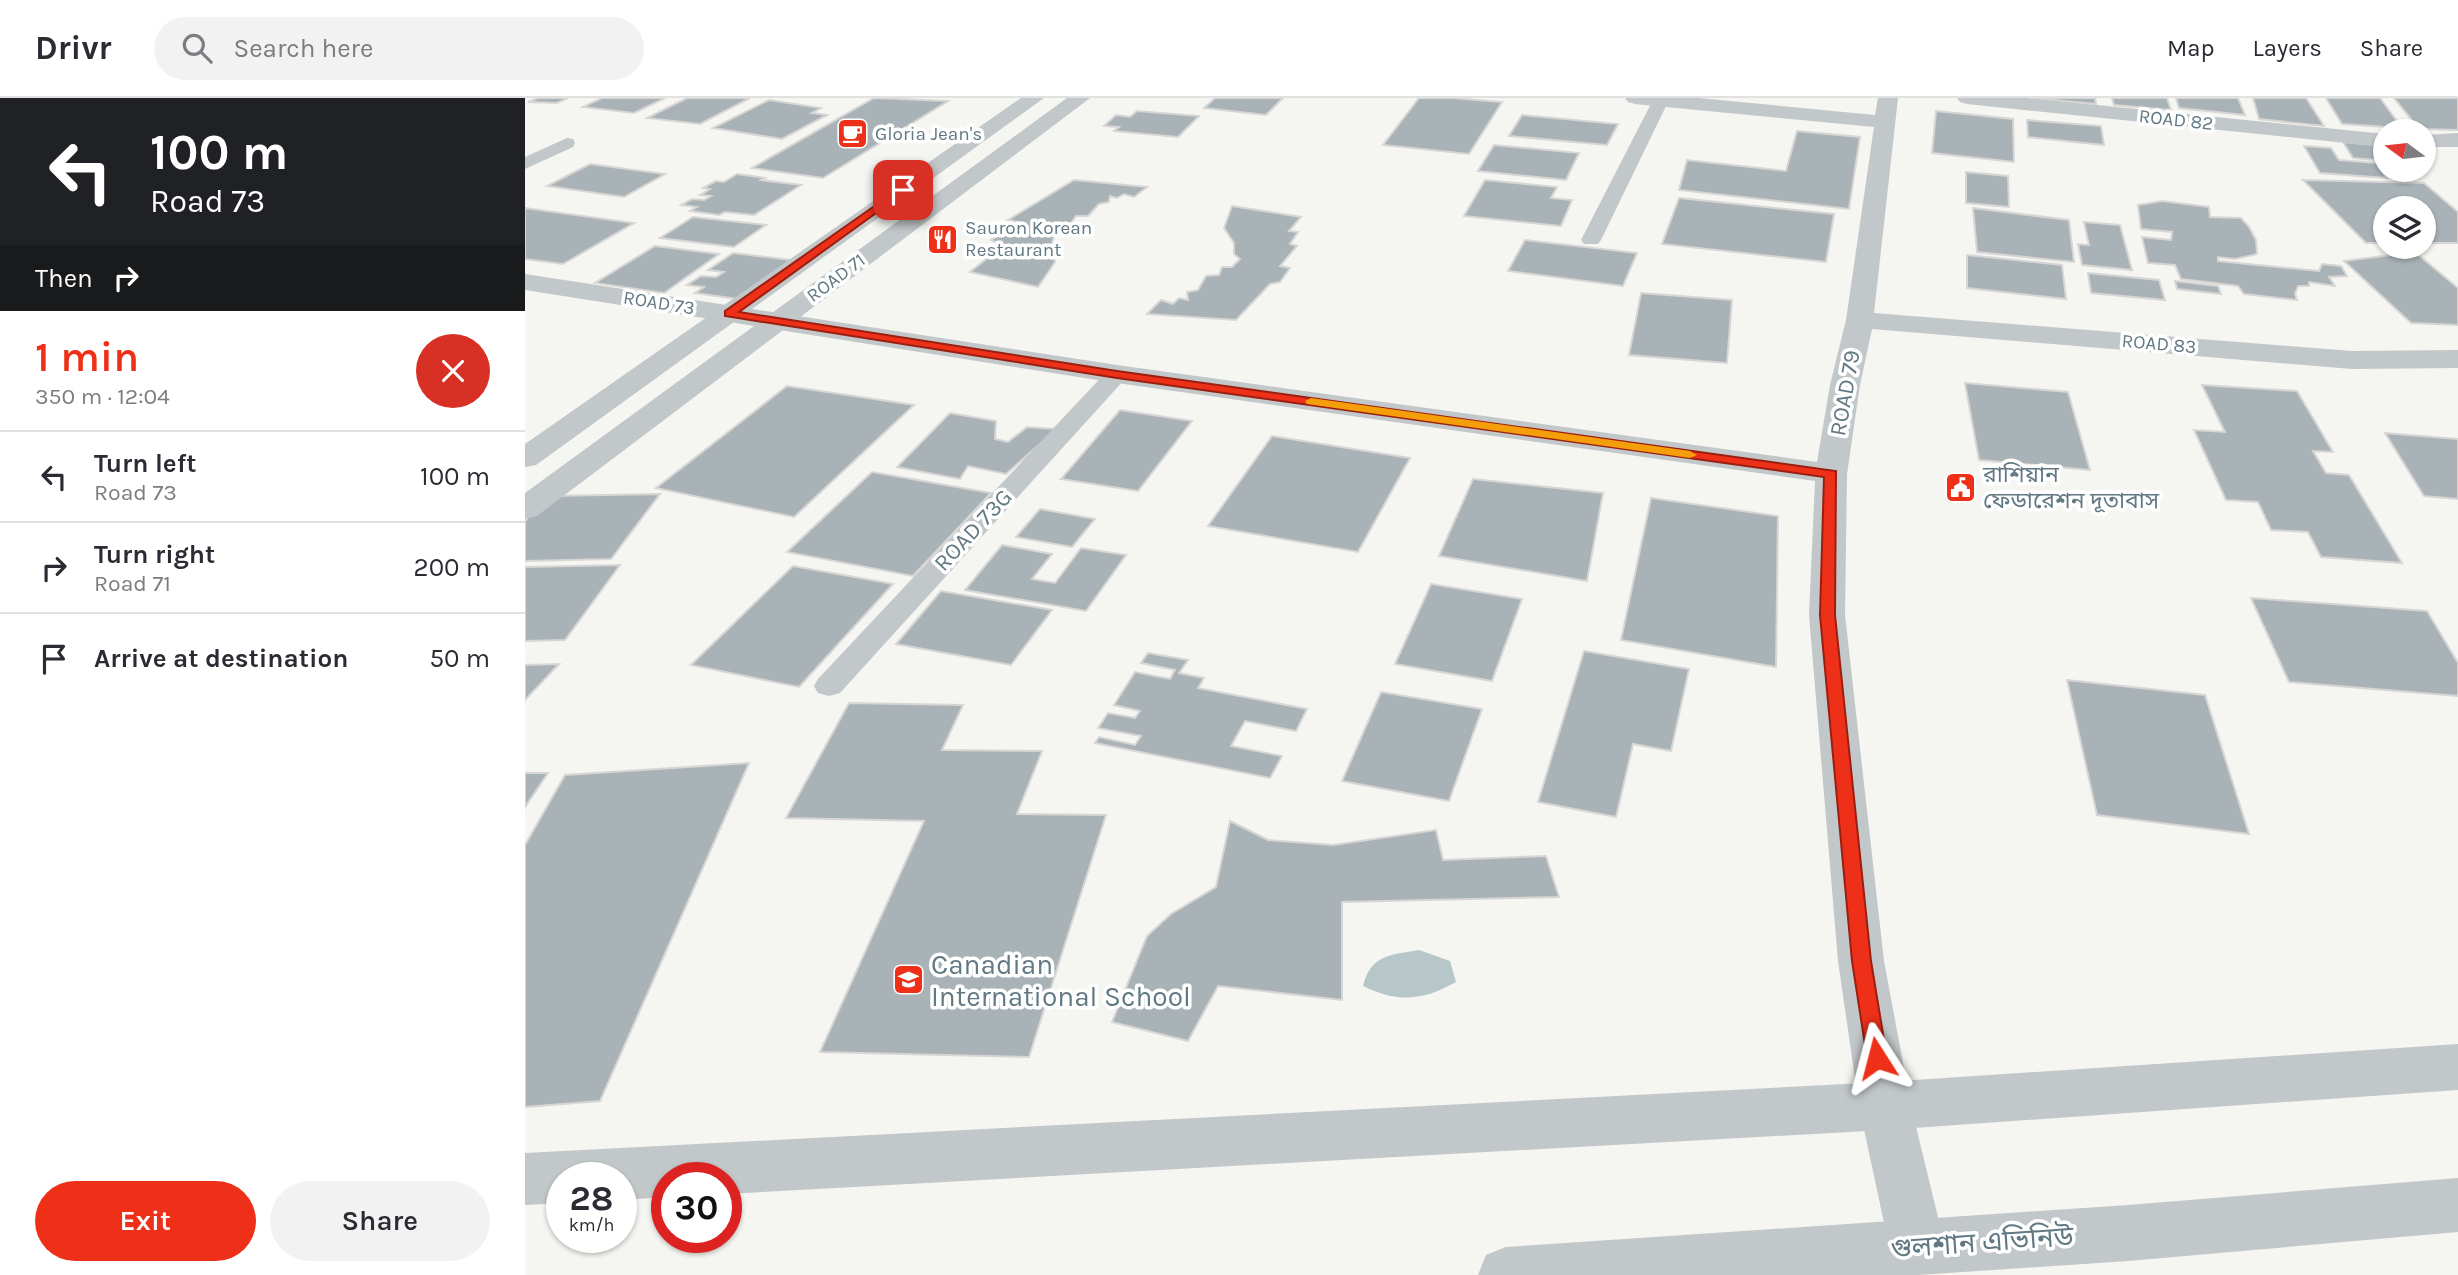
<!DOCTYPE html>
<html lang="en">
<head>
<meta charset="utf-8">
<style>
	body { margin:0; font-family:Karla,"Noto Sans Bengali",sans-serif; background:#f2f2f3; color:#2b2b33; height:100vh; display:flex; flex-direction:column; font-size:26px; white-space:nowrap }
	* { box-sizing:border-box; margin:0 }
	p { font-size:23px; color:#7c7c81 }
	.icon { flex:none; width:38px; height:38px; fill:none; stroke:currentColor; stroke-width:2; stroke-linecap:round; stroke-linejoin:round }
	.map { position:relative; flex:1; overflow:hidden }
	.details { display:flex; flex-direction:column; background:#fff; width:525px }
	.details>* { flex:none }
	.guide { background:#202124; color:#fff; overflow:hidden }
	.needle { width:46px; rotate:285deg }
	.controls { position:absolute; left:1848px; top:21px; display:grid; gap:14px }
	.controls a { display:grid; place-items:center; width:63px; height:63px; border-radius:50%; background:#fff; box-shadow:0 2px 5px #0004; font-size:35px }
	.speed { position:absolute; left:21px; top:1064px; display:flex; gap:14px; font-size:35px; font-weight:700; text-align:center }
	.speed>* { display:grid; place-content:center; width:91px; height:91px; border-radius:50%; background:#fff; box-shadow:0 2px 5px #0004; line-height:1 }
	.speed small { font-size:18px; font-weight:400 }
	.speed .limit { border:10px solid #d22; background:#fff; color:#111 }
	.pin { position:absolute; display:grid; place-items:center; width:60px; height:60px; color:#fff; margin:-30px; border-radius:14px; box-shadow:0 4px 10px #0006 }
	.me { position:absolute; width:77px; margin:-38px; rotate:351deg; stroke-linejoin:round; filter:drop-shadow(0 0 5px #0008) }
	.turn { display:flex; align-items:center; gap:24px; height:147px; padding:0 35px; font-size:32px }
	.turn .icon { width:91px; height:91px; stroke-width:2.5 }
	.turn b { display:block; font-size:49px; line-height:60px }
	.then { display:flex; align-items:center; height:66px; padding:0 35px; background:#0003; gap:14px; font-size:26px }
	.round { display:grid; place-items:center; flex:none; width:74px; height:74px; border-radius:37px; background:#f2f2f3 }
	.overview { display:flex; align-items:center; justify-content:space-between; height:119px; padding:0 35px }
	h1 { font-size:42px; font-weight:600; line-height:52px; color:#ee3019 }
	.cta { display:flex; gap:14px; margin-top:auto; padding:14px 35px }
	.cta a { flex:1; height:80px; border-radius:42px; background:#ee3019; color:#fff; font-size:28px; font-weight:600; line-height:80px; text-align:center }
	.cta a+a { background:#f2f2f3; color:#2b2b33 }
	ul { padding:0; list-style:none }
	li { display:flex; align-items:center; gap:21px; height:91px; padding:0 35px; border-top:2px solid #e1e1e2 }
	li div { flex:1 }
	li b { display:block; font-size:26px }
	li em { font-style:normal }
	header { display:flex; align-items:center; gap:42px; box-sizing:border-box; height:98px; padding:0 35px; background:#fff; border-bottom:2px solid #e1e1e2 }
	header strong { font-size:33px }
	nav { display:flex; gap:38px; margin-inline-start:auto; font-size:24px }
	.search { width:490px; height:63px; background:#f2f2f3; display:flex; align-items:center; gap:18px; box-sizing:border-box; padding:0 24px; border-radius:38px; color:#7c7c81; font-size:26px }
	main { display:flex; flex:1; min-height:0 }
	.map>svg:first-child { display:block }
</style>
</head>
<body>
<header>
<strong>Drivr</strong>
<div class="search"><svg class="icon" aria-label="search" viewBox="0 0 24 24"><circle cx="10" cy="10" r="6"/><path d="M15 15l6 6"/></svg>Search here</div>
<nav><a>Map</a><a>Layers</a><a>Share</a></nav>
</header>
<main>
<section class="details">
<div class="guide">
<div class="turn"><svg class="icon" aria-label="left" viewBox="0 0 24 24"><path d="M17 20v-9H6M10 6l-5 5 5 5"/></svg><div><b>100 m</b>Road 73</div></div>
<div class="then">Then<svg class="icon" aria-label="right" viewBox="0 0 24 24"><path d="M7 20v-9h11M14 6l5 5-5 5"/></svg></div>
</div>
<div class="overview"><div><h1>1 min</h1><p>350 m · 12:04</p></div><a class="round" style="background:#d93025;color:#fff"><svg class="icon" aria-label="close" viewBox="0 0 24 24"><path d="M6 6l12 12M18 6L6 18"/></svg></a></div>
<ul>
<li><svg class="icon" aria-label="left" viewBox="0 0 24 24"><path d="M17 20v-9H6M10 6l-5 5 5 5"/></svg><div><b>Turn left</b><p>Road 73</p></div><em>100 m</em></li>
<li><svg class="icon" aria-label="right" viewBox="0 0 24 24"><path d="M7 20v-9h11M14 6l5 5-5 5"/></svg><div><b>Turn right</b><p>Road 71</p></div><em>200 m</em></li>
<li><svg class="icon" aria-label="arrive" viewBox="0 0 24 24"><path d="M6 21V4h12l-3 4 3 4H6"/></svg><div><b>Arrive at destination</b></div><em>50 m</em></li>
</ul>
<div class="cta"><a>Exit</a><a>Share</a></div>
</section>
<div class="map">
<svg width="1933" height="1177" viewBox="0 0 1933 1177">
	<rect width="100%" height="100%" fill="#f5f5f1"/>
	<path fill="#b7c7c9" d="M894 852 925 863 931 884C897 903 873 905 838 888 846 856 866 857 894 852Z"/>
	<path fill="#a9b3b7" stroke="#d7d6d4" stroke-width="2" d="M13 0H43L32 5 3 4Z
		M77 0H140L109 15 58 9Z
		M162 0H225L175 26 122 20Z
		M349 0 423 3 298 80 227 70Z
		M690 0H758L741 17 679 10Z
		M894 0H927L977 4 944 56 858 47Z
		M1507 0H1570L1571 6Z
		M1587 0H1642L1646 12 1589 7Z
		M1651 0H1713L1720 17 1654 10Z
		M1728 0H1781L1799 28 1734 21Z
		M1801 0H1855L1877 30 1817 26Z
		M1869 0H1933V32L1894 31Z
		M244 2 296 10 287 15 302 17 257 41 188 30Z
		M612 13 674 18 653 39 589 33 594 29 579 28 591 17 605 19Z
		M1411 13 1488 21 1489 64 1407 55Z
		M997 17 1093 26 1082 47 984 38Z
		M1502 22 1576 28 1579 47 1503 39Z
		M1272 33 1335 39 1324 111 1154 92 1162 62 1261 73Z
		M1818 44 1860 48V63L1828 60Z
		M969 47 1054 55 1041 82 953 73Z
		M1779 48 1806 50 1814 62 1852 65 1862 80 1795 75Z
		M65 66 140 76 99 99 22 88Z
		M1441 74 1483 78 1484 109 1441 105Z
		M212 76 240 80 236 82 276 87 229 117 200 114 194 117 165 113 172 109 156 107 167 101 179 102 186 98 175 97 185 91 178 90 191 83 199 84Z
		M549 82 622 89 609 99 599 96 592 100 585 98 584 104 574 106 563 118H551L546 125H537L526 132 530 136 526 148 530 164 513 189 445 174 465 158 458 157 472 145 466 142 493 124 483 122Z
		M960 82 1032 89 1026 100 1047 102 1036 128 939 118Z
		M1778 82 1899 85 1933 114V145H1899V110H1860V145H1841Z
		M1154 100 1309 116 1301 164 1137 146Z
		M1637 103 1684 109 1685 119 1716 120 1724 129 1731 142 1732 156 1710 161 1693 159V163L1794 173 1797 166 1816 168 1822 178 1804 179 1810 188 1784 184V188H1773L1770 196 1772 202 1719 196 1713 188 1656 181 1650 167 1623 165 1617 139 1646 142 1647 134 1616 131 1613 107Z
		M707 108 776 119 764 133 773 134 765 146 772 148 755 168 765 170 755 184 745 186 711 222 622 216 636 202 648 206 654 200 663 202 662 194 673 192 681 178 694 177 697 169H707L715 161 709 156V145L699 130Z
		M0 110 109 125 38 166 0 161Z
		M1448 110 1544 122 1549 164 1452 154Z
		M168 119 241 127 209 149 135 140Z
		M1559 124 1595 127 1607 172 1557 167 1553 146 1564 147Z
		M1000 142 1112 155 1098 188 983 173Z
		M130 148 194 156 139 195 70 185Z
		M1890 154 1933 190V227L1886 225 1819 163Z
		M208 155 266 162 213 201 170 195 179 189 162 187 176 178 191 179 199 174 183 172Z
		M1442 157 1537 167 1541 201 1442 190Z
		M1563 175 1634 182 1640 202 1566 195Z
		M1650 183 1693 188 1696 196 1652 191Z
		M1116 195 1207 202 1202 265 1104 257Z
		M1440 285 1543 294 1565 372 1454 362Z
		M1677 287 1772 293 1808 354 1788 353 1801 375 1824 377 1877 465 1796 459 1783 434 1746 432 1733 404 1701 402 1669 332 1700 334Z
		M262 288 389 307 269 419 131 390Z
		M595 312 667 323 613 393 536 381Z
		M425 315 471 323 470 341 483 344 502 329 532 331 481 376 443 368 435 381 372 369Z
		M1860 335 1933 341V401L1899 398Z
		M747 338 885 360 833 454 683 428Z
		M347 374 466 395 388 478 262 454Z
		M948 381 1078 395 1062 483 914 458Z
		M135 396 86 461 0 463V423L21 398Z
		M1126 400 1253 418 1251 569 1096 542Z
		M515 411 570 421 547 449 491 439Z
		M477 447 527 456 507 481 530 485 556 450 601 457 561 513 440 492Z
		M95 467 40 542 0 543V469Z
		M268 468 368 486 274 589 166 567Z
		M906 486 997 501 967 583 870 566Z
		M416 493 527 512 486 567 371 546Z
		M1726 500 1902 513 1933 565V598L1764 584Z
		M1059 553 1164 571 1146 653 1108 646 1091 719 1013 704Z
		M623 555 663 562 654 575 679 580 673 590 782 611 771 633 720 623 706 648 757 658 745 680 570 645 574 639 610 647 616 638 573 630 583 615 610 620 615 613 589 607 610 574 645 581 650 572 616 565Z
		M34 566 0 602V567Z
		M1542 582 1680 597 1724 736 1572 717Z
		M856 594 957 611 924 703 817 683Z
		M324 605 438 607 417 652 517 653 492 716 581 717 504 959 295 954 399 723 261 720Z
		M224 665 75 1003 0 1009V747L40 677Z
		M0 675H23L0 709Z
		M705 723 743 742 808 747 911 732 918 762 1021 758 1034 799 817 804V902L693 888 663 943 587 924 622 838 646 816 691 789Z"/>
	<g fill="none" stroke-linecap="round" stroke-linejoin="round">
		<path fill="#c2c7c9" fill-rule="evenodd" d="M1129 0 1144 2 1076 142 1073 146H1059L1056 142Z
			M42 40 48 41 50 45 48 49 0 71V59Z
			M592 269 600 271 603 276 600 281 315 595 304 598 293 595 289 588 293 581 584 271Z"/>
		<path fill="#c2c7c9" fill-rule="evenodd" d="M1100 0H1174L1350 17 1353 0H1373L1349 215 1827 253 1933 252V270L1827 271 1347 231 1335 287 1322 376 1320 517 1359 863 1386 1008 1420 1148 1412 1168 1392 1176 1372 1168 1364 1148 1334 1008 1313 863 1284 517 1290 383 592 285 0 192V176L592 267 1292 364 1305 287 1321 222 1349 29 1110 6 1103 4Z
			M1432 0H1502L1860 36V49L1442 6 1435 4Z
			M1933 35V49H1899V37Z"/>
		<path fill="#c2c7c9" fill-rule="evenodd" d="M496 0H519L11 367 0 369V346Z
			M542 0H565L12 418 0 421V395Z
			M1933 946V992L1360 1032 201 1096V1080H142V1099L96 1102V1080H37V1105L0 1107V1055L1360 984Z
			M1933 1080V1134L1603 1163 1393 1177H953L961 1157 981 1149 1603 1107Z"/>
	</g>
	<path fill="#ee3019" stroke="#9b1f10" stroke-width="2" d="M375 90 383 92 214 214 592 273 1311 373 1310 517 1346 863 1362 960 1359 966 1352 969 1345 966 1342 960 1327 863 1295 517 1299 379 592 280 200 218V213Z"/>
	<path fill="#f59e0b" d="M786 300 1165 353 1172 357 1165 360 782 306 780 303Z"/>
	<defs>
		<symbol id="cafe-square" viewBox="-11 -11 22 22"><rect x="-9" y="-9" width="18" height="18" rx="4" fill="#ee3019" stroke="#fff"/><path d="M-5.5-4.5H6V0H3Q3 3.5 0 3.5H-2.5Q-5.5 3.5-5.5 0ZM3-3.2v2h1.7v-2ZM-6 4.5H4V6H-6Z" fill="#fff"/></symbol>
		<symbol id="restaurant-square" viewBox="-11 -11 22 22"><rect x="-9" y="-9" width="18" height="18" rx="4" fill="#ee3019" stroke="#fff"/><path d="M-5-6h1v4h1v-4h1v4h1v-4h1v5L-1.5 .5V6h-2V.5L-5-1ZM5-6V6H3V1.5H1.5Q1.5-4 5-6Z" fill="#fff"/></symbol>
		<symbol id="civic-square" viewBox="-11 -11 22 22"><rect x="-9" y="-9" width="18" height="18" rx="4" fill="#ee3019" stroke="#fff"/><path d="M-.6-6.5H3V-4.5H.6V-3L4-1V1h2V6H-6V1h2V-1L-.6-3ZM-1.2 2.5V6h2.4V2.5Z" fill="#fff"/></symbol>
		<symbol id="school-square" viewBox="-11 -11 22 22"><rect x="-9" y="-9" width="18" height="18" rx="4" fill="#ee3019" stroke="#fff"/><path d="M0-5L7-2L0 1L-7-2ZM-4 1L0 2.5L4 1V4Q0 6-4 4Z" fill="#fff"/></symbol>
	</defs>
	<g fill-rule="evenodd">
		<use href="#cafe-square" x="310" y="18" width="35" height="35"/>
		<use href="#restaurant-square" x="400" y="124" width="35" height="35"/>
		<use href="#civic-square" x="1418" y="372" width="35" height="35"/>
		<use href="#school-square" x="366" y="864" width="35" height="35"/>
	</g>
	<g text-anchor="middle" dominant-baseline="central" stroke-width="7" stroke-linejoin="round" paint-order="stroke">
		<g font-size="19" fill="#627984" stroke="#fff">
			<text transform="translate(1651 22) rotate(6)">ROAD 82</text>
			<text transform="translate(311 180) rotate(-37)">ROAD 71</text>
			<text transform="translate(134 205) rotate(9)">ROAD 73</text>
			<text transform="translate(1634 246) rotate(5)">ROAD 83</text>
		</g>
		<g font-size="19" fill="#627984" stroke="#fff" text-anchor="start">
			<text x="350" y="36">Gloria Jean's</text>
			<text x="440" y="130">Sauron Korean<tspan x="440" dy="22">Restaurant</tspan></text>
		</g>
		<g font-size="23" fill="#627984" stroke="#fff">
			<text transform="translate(1320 295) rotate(-80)">ROAD 79</text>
			<text transform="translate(448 432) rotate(-47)">ROAD 73G</text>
		</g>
		<g font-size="23" fill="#627984" stroke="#fff" text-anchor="start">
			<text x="1458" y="376">রাশিয়ান<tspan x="1458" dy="26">ফেডারেশন দূতাবাস</tspan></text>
		</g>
		<g font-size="28" fill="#627984" stroke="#fff" text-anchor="start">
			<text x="406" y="866">Canadian<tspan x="406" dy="32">International School</tspan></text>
		</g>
		<g font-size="28" fill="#627984" stroke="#fff">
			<text transform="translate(1457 1144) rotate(-4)">গুলশান এভিনিউ</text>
		</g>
	</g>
</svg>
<div class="controls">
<a><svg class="needle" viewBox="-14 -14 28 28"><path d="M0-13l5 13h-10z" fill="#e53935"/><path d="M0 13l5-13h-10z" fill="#7c7c81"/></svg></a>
<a><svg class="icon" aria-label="layers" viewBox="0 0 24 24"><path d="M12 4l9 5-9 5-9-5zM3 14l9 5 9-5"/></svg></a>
</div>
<div class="speed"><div>28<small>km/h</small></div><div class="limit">30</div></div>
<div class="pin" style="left:378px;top:92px;background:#d93025"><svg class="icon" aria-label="arrive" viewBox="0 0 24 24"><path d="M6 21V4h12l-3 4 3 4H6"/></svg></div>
<svg class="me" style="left:1352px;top:960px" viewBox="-20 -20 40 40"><path d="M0-17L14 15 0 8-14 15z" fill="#ee3019" stroke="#fff" stroke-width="4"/></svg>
</div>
</main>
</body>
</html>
